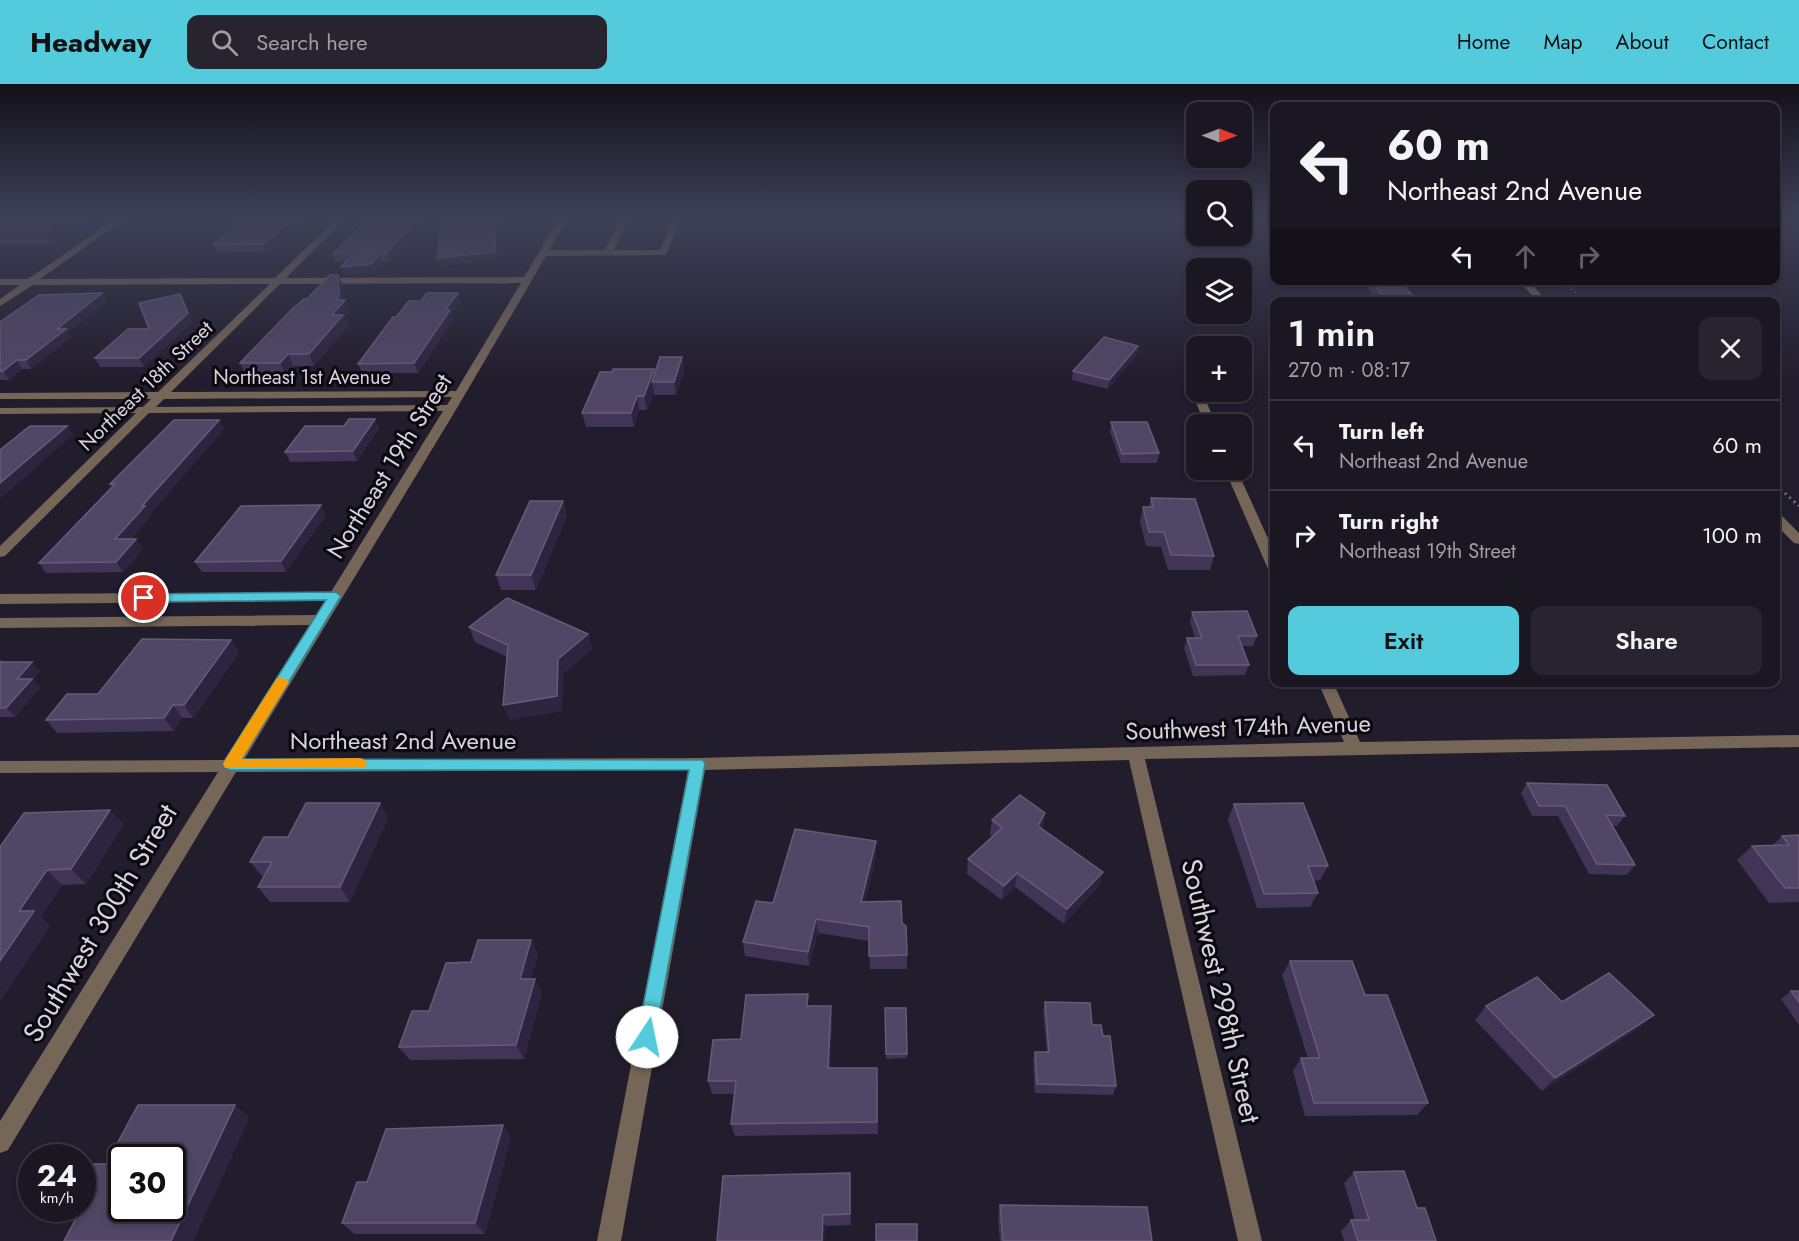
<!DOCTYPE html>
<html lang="en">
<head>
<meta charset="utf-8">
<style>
	body { margin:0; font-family:Jost,sans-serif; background:#27232f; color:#f1f3f6; height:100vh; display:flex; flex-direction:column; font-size:22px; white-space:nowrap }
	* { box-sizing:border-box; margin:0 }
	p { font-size:20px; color:#9f9fa5 }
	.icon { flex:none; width:33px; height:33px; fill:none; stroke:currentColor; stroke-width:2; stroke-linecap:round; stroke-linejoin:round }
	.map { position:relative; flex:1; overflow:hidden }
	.details { position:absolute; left:1270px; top:213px; width:510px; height:390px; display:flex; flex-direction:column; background:#1a1622; border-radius:12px; box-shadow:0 3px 9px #0003,0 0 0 2px #383540 }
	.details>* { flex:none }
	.banner { position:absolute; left:1270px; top:18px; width:510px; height:183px; border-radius:12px; box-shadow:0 3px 9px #0003,0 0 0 2px #383540; background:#1a1622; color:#f1f3f6; overflow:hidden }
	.needle { width:39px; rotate:90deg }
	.controls { position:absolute; left:1186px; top:18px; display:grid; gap:12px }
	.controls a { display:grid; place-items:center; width:66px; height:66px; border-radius:12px; background:#1a1622; box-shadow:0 3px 9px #0003,0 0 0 2px #383540; font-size:30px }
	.speed { position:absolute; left:18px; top:1060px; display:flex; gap:12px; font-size:30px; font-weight:700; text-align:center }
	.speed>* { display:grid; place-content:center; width:78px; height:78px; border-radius:50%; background:#1a1622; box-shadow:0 3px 9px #0003,0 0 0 2px #383540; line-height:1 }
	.speed small { font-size:15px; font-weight:400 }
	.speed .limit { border:3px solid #111; border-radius:9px; background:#fff; color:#111 }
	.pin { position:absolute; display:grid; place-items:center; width:51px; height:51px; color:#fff; margin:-26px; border:3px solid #fff; border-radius:50%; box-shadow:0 2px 6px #0007 }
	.me { position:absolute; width:66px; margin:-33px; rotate:11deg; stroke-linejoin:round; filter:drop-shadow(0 0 4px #0008) }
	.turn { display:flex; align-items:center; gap:21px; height:126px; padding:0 18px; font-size:27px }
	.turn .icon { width:78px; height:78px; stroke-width:2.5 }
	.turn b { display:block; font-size:42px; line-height:51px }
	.lanes { display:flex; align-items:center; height:57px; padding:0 18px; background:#0003; justify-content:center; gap:30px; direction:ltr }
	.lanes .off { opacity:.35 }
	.round { display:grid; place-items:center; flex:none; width:63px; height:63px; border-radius:12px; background:#27232f }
	.summary { display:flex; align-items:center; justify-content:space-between; height:102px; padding:0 18px }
	h1 { font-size:36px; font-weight:600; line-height:45px }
	.cta { display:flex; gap:12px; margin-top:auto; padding:12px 18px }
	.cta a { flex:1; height:69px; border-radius:12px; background:#54cadd; color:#111; font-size:24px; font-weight:600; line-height:69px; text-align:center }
	.cta a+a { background:#27232f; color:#f1f3f6 }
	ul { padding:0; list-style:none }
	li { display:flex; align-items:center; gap:18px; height:90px; padding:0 18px; border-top:2px solid #383540 }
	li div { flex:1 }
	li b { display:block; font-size:22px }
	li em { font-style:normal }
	header { display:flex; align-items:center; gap:36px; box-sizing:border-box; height:84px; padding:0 30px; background:#54cadd; color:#111 }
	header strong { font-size:28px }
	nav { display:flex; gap:33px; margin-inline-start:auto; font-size:21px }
	.search { width:420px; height:54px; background:#27232f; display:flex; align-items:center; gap:15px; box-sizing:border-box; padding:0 21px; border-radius:12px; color:#9f9fa5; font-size:22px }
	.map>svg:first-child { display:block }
</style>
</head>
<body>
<header>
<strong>Headway</strong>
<div class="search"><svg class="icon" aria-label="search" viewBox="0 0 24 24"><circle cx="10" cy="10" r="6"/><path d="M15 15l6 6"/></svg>Search here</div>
<nav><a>Home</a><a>Map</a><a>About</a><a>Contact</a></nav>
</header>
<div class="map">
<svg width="1799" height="1157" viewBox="0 0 1799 1157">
	<rect width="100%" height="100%" fill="#221d2d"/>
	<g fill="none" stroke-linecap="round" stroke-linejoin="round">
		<path stroke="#726e7c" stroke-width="2" stroke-dasharray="1.5 3" stroke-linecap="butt" d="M1561 196 1586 218"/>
		<path stroke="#726e7c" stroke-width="3" stroke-dasharray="2 4" stroke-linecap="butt" d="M1776 401 1799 422"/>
		<path fill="#756658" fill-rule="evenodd" d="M115 135H125L40 195 275 194 336 135H345L286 194 524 193 559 135H567L549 166H605L621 135H629L614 166H660L673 135H681L666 171 546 172 457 324 244 676 698 674 1344 658 1318 598H1333L1360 658 1799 651V663L1145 675 1262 1157H1238L1129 676 705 686 621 1157H597L688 686 236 688 8 1066 0 1069V1037L218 688 0 689V677L226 676 310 541 0 544V534L316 531 325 517 0 520V510L331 508 443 327 149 329 5 472 0 473V462L136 329 0 330V324L143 323 151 315H0V309L158 308 270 200 33 201 0 222V215L20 201H0V195H28ZM521 199 456 307 171 308 280 200ZM452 313 447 321 156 323 164 315Z
			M1225 152H1233L1236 157 1229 159Z
			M1518 196H1528L1548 218H1538Z
			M1190 300H1197V308H1202L1216 340H1205L1189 302Z
			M1225 386H1237L1275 470V489L1268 485Z
			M1776 430 1781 431 1799 449V460L1794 459 1776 441Z"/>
	</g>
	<path fill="#403556" d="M0 135H92L54 161H0Z
		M243 135H305L267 168 217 169 213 161Z
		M425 135 389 178H383L374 189 344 192 341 183 345 178H336L333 170Z
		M338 191 343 202V216L350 227 344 233 348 242 314 282H293L286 290 246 291 240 279 307 215Z
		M1371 198 1419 218H1378L1368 206Z
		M102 209 107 217 68 248 71 253 31 285H22L9 296H0V238Z
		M458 209 460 218 451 231 453 235 418 289H362L358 280 396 233 421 217Z
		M185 219 192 238 144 283H100L95 274 149 245Z
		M1138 262 1137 271 1108 305 1072 296 1073 287Z
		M682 273 684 287 676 311H654V307L647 326H639L634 343H586L582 329 612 288 654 285 655 288Z
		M375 335 379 344 357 377 290 378 285 368 344 342Z
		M219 336 224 345 150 430 151 432 131 455 143 465 123 488 46 489 39 479 112 403 110 400Z
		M1111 338 1159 369 1157 379H1121L1110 348Z
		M1151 414 1214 472 1210 486H1168L1161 463 1146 462 1140 437 1143 423H1149Z
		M563 417 567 432 536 506H501L496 491Z
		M326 431 286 488H202L195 478Z
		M1192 528 1257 552 1253 562H1241L1249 581 1245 591 1193 592 1184 564 1187 554H1195L1190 538Z
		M469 543 588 550 592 565 563 590 562 627 509 636 507 573 475 558Z
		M231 556 239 569 193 634H182L174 647 57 649 46 636 98 610Z
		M0 575 3 578H32L40 587 33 595 40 604 15 633H0Z
		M1527 699 1625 732 1617 742 1612 741 1635 781 1627 791 1589 790 1558 732H1532L1521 709Z
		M380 719 388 734 350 818H270L258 803 264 792H262L250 778 288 753Z
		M1234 720 1328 782 1320 796 1313 797 1318 809 1310 823 1257 824 1228 735Z
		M992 736 1043 743 1042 744 1103 788 1099 802 1064 840 1015 803 1002 816 967 790 968 775 992 753 990 751Z
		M124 740 86 800 62 801 41 833 50 842 0 917V763Z
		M1799 751V818L1769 819 1737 776 1752 762 1773 761 1782 752Z
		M876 757V771L865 818 902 839 907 871V885H870L869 857 818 849 809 882 745 872 743 858 773 819Z
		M531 856 538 870 531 895 542 909 524 975 410 976 399 963 471 878Z
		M1290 877 1365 911 1428 1019 1417 1031 1305 1032 1293 987 1301 974H1308L1282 891Z
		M1791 907H1799V941L1781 915Z
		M1045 918 1092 941 1103 952 1116 1002 1113 1011 1035 1009 1033 977 1035 968H1047L1043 927Z
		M1562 918 1639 944 1542 1007 1475 936 1486 922Z
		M809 922 832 936 830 984H877L878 1050 735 1052 731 1040 735 1010H712L708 997 741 955Z
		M885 924H906L907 974 886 975Z
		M235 1021 249 1034 193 1157H64L80 1128H74L70 1125H82V1080H106Z
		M503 1041 511 1053 485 1150H354L342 1139 367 1098Z
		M1354 1088 1417 1124 1436 1157H1344L1341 1147 1351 1136H1355L1344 1099Z
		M851 1101V1141L825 1142 824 1157H717Z
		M1000 1121 1152 1157H1000L998 1133Z"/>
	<path fill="#2d2440" d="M60 135H92L54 161 45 145Z
		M293 135H305L267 168 263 160Z
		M416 135H425L389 178 386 170Z
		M496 135H498L497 176 440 182 437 174Z
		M380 170 383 178 374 189 344 192 341 183Z
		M338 191 343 202V218L345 216 350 227 344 233 348 242 314 282 309 270 332 231 336 216Z
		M102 209 107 217 68 248 71 253 31 285 26 276 57 245Z
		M458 209 460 218 451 231 453 235 418 289 414 279 445 226Z
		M180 210 192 238 144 283 139 274Z
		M1138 262 1137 271 1108 305 1109 296Z
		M288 270 293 282 286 290 280 279Z
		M682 273 684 287 676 311 674 298Z
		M17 276 22 285 9 296 3 287Z
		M654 285 657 298H652L654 307 647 326 644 312Z
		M637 312 639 326 634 343 631 329Z
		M375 335 379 344 357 377 353 367Z
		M219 336 224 345 150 430 151 432 122 465 115 455 142 422Z
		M67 342 73 351 0 415V399Z
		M563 417 567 432 536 506 531 491Z
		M321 421 326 431 286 488 281 477Z
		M136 455 143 465 123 488 116 478Z
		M588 550 592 565 563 590 562 627 509 636 503 621Z
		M231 556 239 569 193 634 184 621Z
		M32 578 40 587 33 595 40 604 15 633 6 624 17 595Z
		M173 621 182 634 174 647 164 634Z
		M380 719 388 734 350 818 340 803Z
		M110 726 124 740 86 800 71 785Z
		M1045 729 1043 743 1036 756 1038 742Z
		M876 757V771L862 832 861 818Z
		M47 786 62 801 41 833 50 842 0 917V877L19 827Z
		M1103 788 1099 802 1064 840 1067 825Z
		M1017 789 1015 803 1002 816 1004 802Z
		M816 835 818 849 809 882 808 868Z
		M531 856 538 870 527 909 520 895Z
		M535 895 542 909 524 975 516 961Z
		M831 922 832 936 830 997 828 984Z
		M1654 931 1639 944 1542 1007 1555 994Z
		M235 1021 249 1034 193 1157H171Z
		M503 1041 511 1053 485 1150 475 1139Z
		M850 1089 851 1101V1141L850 1130Z
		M823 1131 825 1142 824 1157H822Z"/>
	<path fill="#504665" stroke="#655c78" stroke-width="1.5" fill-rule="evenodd" d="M0 135H60L45 145H0Z
		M243 135H293L263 160 213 161Z
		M368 135H416L386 170H380L371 180 341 183 353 170H333Z
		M442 135H496L495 168 437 174Z
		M330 191H338L339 212 336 216H345L332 231H343L309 270H288L280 279H240L292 225 304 215H307Z
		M1371 198H1400L1419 218H1389Z
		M102 209 57 245H66L26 276H17L3 287H0V238L39 211Z
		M427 209H458L445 226H450L414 279 358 280 393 233H396L409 217H421Z
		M180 210 188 229 139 274H95L128 245H149L139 219Z
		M1104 253 1138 262 1109 296 1073 287Z
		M660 273H682L674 298H652Z
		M613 285H654L644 312H637L631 329H582L600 288H612Z
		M349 335H375L353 367 285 368 305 342H344Z
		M174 336H219L142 422H145L115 455H136L116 478 39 479 115 400H110Z
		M1111 338H1147L1159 369 1122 370Z
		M30 342H67L0 399V366Z
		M1151 414 1195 415 1214 472 1171 471 1164 448H1149L1143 423H1153Z
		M530 417H563L531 491H496Z
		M321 421 281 477 195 478 241 422Z
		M507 514 588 550 558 575 557 612 503 621 508 561 469 543Z
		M1247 527 1257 552H1238L1249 581H1196L1187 554H1202L1192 528Z
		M142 555 231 556 184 621H173L164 634 46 636 67 610H98Z
		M0 578H32L17 595H32L6 624H0Z
		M1527 699 1607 701 1625 732 1606 731 1635 781 1597 780 1565 722H1539Z
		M1020 711 1045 729 1038 742 1103 788 1067 825 1017 789 1004 802 968 775 1002 744 992 736Z
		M306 719H380L340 803H258L272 778H250L264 753H288Z
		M1303 719 1328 782H1308L1318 809 1264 810 1234 720Z
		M110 726 71 785 47 786 19 827H34L0 877V763L24 729Z
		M795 745 876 757 861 818 901 817 902 839 906 842 907 871 869 872V843L816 835 808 868 743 858 756 817 773 819Z
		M1799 751V804H1785L1752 762 1789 761 1782 752Z
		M478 856H531L520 895H535L516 961 399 963 412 927H429L446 879 471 878Z
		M1290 877H1352L1365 911H1387L1428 1019H1314L1301 974H1320Z
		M1609 889 1654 931 1555 994 1486 922 1537 893 1562 918Z
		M1791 907H1799V918Z
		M808 910 807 922H831L828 984H877V1038L731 1040 736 997H708L713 956 741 955 746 911Z
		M1045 918 1090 919 1092 941H1101L1103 952H1110L1116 1002 1037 1000 1035 968H1049Z
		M885 924H906L907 970H886Z
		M138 1021H235L171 1157H64L81 1125H82L86 1117H82V1080H106ZM122 1074H172V1125H122Z
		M503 1041 475 1139H342L357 1098H367L386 1045Z
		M1404 1087 1417 1124H1425L1436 1157H1358L1351 1136H1369L1354 1088Z
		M850 1089V1130L823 1131 822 1157H717L723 1092Z
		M1000 1121 1147 1123 1152 1157H1003Z
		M876 1140H917V1157H876Z"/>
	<linearGradient id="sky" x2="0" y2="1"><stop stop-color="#131019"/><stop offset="0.45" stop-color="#3e4057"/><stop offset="1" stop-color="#3e4057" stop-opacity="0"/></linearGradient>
	<rect width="1799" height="297" fill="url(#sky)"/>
	<path fill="#54cadd" stroke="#378390" stroke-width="1.5" d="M335 508 341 512 242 675 703 676 705 680 654 959 647 962 640 959 637 953 689 686H230L225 684 223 680 225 676 326 516 144 518 137 514 144 510Z"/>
	<path fill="#f59e0b" d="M282 593 289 598 242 675 360 674 365 676 367 680 365 684H225L223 680 225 676 277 594Z"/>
	<g text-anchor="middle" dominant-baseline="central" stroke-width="6" stroke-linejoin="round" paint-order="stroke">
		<g font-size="20" fill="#d6d3de" stroke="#0b0810">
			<text x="302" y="293">Northeast 1st Avenue</text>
			<text transform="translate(146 302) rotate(-44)">Northeast 18th Street</text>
		</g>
		<g font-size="24" fill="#d6d3de" stroke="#0b0810">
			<text transform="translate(389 382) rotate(-58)">Northeast 19th Street</text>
			<text transform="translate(1248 643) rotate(-2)">Southwest 174th Avenue</text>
			<text x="403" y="656">Northeast 2nd Avenue</text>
		</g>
		<g font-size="28" fill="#d6d3de" stroke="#0b0810">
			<text transform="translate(100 839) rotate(-59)">Southwest 300th Street</text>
			<text transform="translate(1221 907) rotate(77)">Southwest 298th Street</text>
		</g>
	</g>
</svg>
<div class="controls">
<a><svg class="needle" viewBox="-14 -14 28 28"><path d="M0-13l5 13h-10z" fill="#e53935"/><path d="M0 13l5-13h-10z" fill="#9f9fa5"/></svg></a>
<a><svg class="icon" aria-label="search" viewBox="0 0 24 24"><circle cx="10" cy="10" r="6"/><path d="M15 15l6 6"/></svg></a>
<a><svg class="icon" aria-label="layers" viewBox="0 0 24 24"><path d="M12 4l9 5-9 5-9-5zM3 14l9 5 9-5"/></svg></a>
<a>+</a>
<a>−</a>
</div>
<div class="speed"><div>24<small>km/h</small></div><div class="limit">30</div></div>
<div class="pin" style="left:144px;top:514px;background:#d93025"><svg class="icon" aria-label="arrive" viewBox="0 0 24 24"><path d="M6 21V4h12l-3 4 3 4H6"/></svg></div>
<svg class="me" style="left:647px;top:953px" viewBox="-20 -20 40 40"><circle r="19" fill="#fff"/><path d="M0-13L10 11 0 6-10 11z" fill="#54cadd"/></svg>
<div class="banner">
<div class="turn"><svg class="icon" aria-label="left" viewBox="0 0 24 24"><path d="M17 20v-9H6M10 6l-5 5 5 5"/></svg><div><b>60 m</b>Northeast 2nd Avenue</div></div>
<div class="lanes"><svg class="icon" aria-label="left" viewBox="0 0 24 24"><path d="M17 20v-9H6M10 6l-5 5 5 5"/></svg><svg class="icon off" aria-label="ahead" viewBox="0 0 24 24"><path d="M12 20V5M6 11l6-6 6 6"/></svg><svg class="icon off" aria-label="right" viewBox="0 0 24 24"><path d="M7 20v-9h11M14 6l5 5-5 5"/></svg></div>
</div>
<section class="details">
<div class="summary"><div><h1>1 min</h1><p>270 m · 08:17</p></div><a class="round"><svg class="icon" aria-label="close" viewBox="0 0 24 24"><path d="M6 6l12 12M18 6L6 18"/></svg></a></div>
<ul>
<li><svg class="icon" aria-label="left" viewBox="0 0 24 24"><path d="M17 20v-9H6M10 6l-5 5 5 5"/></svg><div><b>Turn left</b><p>Northeast 2nd Avenue</p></div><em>60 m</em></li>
<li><svg class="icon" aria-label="right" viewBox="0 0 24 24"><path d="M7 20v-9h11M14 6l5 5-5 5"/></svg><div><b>Turn right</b><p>Northeast 19th Street</p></div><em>100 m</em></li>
</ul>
<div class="cta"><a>Exit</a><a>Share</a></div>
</section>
</div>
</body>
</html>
